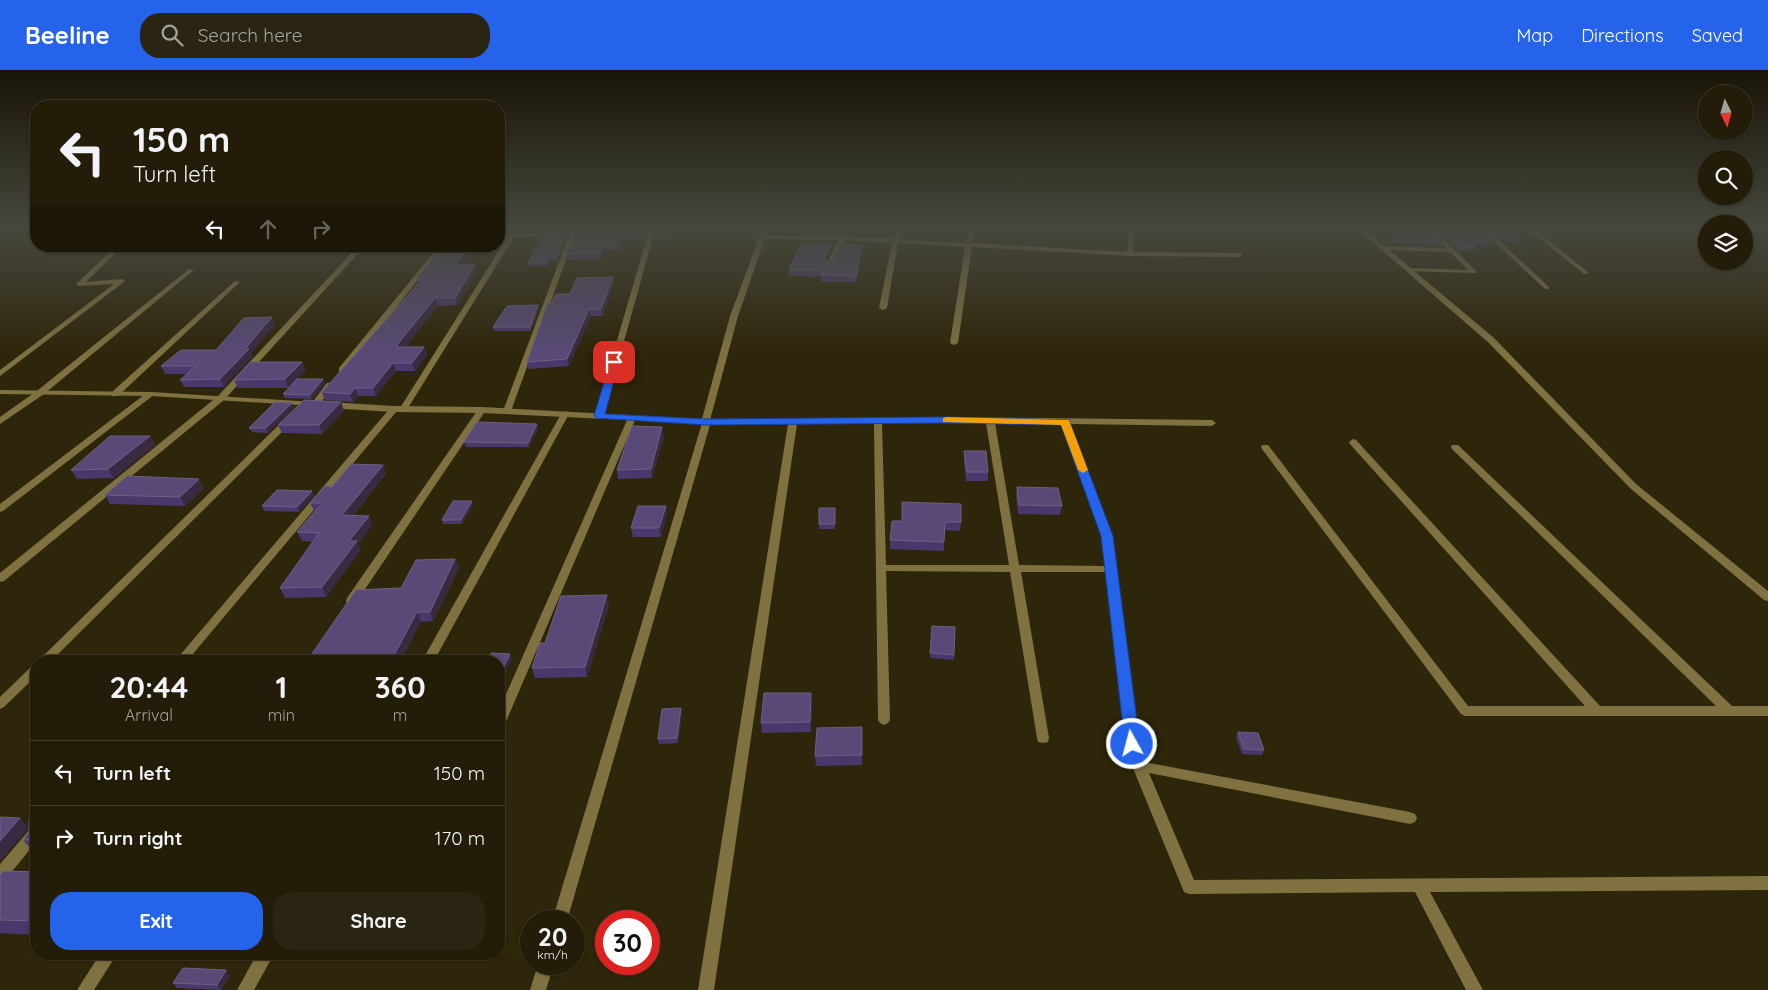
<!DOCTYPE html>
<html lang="en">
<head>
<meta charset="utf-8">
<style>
	body { margin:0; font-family:Quicksand,sans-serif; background:#2a2512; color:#f1f3f6; height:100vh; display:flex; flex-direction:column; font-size:19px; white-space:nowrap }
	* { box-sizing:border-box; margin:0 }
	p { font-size:16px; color:#a2a19c }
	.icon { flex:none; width:28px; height:28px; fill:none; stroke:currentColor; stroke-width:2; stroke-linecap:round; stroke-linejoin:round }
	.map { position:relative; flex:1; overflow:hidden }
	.side { position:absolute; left:30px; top:585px; width:475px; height:305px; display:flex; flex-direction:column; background:#221c08; border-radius:20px; box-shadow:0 1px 4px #0004,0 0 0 1px #3f3a29 }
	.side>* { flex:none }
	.guide { position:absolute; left:30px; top:30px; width:475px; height:152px; border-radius:20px; box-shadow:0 1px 4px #0004,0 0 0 1px #3f3a29; background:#221c08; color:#f1f3f6; overflow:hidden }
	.needle { width:32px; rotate:175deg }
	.controls { position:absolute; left:1698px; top:15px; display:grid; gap:10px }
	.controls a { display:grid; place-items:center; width:55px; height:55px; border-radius:50%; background:#221c08; box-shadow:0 1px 4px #0004,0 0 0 1px #3f3a29; font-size:25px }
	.speed { position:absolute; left:520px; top:840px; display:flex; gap:10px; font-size:25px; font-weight:700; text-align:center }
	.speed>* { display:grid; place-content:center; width:65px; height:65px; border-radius:50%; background:#221c08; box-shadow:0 1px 4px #0004,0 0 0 1px #3f3a29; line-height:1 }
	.speed small { font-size:12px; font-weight:400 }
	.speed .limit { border:8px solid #d22; background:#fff; color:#111 }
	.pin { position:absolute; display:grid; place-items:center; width:42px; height:42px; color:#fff; margin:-21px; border-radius:10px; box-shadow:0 2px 8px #0006 }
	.me { position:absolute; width:55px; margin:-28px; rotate:353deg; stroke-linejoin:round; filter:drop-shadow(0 0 4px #0008) }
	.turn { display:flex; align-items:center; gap:18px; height:105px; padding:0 20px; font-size:22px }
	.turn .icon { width:65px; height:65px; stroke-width:2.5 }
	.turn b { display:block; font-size:35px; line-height:42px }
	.lanes { display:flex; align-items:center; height:48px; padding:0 20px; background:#0003; justify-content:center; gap:25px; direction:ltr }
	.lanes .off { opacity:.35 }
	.eta { display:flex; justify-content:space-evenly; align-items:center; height:85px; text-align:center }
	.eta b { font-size:30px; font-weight:700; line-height:35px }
	.action { display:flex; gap:10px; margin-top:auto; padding:10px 20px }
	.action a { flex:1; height:58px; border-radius:20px; background:#2563eb; color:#fff; font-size:20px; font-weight:700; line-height:58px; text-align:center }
	.action a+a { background:#2a2512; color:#f1f3f6 }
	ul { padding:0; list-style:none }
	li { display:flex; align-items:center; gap:15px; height:65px; padding:0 20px; border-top:1px solid #3f3a29 }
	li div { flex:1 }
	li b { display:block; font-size:19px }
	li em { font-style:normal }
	header { display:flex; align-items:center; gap:30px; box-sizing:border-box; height:70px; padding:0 25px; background:#2563eb; color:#fff }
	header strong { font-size:24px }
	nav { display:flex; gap:28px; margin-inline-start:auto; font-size:18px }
	.search { width:350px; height:45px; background:#2a2512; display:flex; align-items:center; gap:12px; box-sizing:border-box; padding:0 18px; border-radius:20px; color:#a2a19c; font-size:19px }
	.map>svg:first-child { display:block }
</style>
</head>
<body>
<header>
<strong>Beeline</strong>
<div class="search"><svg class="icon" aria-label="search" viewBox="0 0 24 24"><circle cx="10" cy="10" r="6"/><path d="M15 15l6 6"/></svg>Search here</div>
<nav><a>Map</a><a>Directions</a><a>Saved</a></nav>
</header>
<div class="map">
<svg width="1768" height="920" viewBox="0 0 1768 920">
	<rect width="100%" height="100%" fill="#2e260a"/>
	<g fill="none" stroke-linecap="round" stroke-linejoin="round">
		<path fill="#7f7240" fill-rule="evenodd" d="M514 157H520L516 164 570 161 572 157H578L576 161 581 163 575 165 511 341 507 344 503 341 569 165 514 167 408 338 407 340H401L400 338 507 168H499V164H510Z
			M650 157H656L603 346 599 349 596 348 595 346Z
			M899 157H905L899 169 966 173 971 157H977L972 173 1127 182 1129 157H1135L1133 182 1240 183 1243 185 1240 187 1130 186 972 177 958 273 954 275 950 273 965 177 898 173 887 238 883 240 879 238 892 173 844 170 832 195 829 197 826 195 838 170 762 169 759 167 762 165 842 166 893 169Z
			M1425 157H1432L1476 201V203L1406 201V199L1408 198 1468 200 1450 182 1383 180 1380 178 1383 176 1446 178Z
			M1478 157H1485L1549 217V219H1545Z
			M1525 157H1532L1588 202V204H1584Z
			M116 176H123L86 212 122 209 125 211 124 212 0 306V300L114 214 79 216 76 214Z
			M358 176H365L224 330 4 511 0 512V503L218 326Z
			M439 176H445L345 302H339V298Z
			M189 199 194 200 44 324 0 354V347L38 320Z
			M235 211 240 212 118 326H112V322Z
			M327 313H333L334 315 318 336H312L311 334Z
			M148 322H151L155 324 3 441 0 442V434Z
			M394 336 397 337V341L187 591H175L391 337Z
			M482 337 486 340 355 534H347L346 531 347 528 479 338Z
			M565 341 569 344 434 591H422L561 344Z
			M632 345 636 348 505 654 503 657 499 659V640L628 348Z
			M289 347 293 350 292 352 51 591H38L286 348Z
			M944 347 1212 350 1216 353 1212 356 1070 354 1112 466 1139 674 1144 692 1410 742 1415 744 1417 748 1415 752 1410 754 1149 703 1194 810 1768 806V820L1430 822 1483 920H1466L1415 822 1189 824 1184 822 1132 696 1127 674 1106 502H1021L1049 668 1048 672 1043 673 1038 672 1037 668 1010 502 886 501 890 650 888 653 884 655 880 653 878 650 874 353 797 354 714 920H698L788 354 710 355 567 851H552L703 350ZM882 353H986L1009 495H886ZM995 353 1061 354 1102 466 1105 496 1019 495Z
			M1353 369 1356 370 1600 636H1716L1452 379 1451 377 1452 375H1458L1732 636H1768V646H1465L1461 644 1262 379 1261 377 1262 375H1268L1468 636H1585L1350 374 1349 372Z
			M36 595V606L4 637 0 639V627L32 596Z
			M36 756V772L5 810 0 812V794L31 758Z
			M100 884H117L94 920H77Z
			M257 884H274L254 920H237Z
			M538 894H554L546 920H530Z"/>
		<path fill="#7f7240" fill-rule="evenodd" d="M763 157H769L738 246 709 354 482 343 394 342 328 338 324 335 328 332 394 336 482 337 702 349 730 246Z
			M1355 157H1362L1494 268 1636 414 1768 521V531L1764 530 1630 418 1488 272Z
			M0 320 151 322 314 332 318 334 314 336 151 326 0 324Z"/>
	</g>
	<path fill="#48386c" d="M547 157H571L569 160 548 161Z
		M578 157H644L579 160Z
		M656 157H673L669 169 654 170V165Z
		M1434 157H1481L1494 170 1493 173H1488L1487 176H1474L1475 177 1474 181H1459Z
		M1488 157H1514L1522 164 1520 168H1517L1519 170 1518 173H1505Z
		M645 159V165L644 170 623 171 619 180H604L601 189 568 190 567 184 575 161Z
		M1391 164 1443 172 1441 176 1391 174 1390 167Z
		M566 168 558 190 551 191 548 196H528V193Z
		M831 174V181L826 190 828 192 862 182 856 212H821V207L789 206V200Z
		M443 176H478L462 195 477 201 457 235 438 236 405 277H424L427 285 415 301H396L376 326H358L353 332 325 330 322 322 409 224 419 212 417 208Z
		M613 207 614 214 603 246H591L569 296 528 299 527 292 551 233 570 224Z
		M539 239 531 261H494L493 257Z
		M275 254 251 283 253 286 224 317H184L180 310 187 304H165L161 296 216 280Z
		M306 300 288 318H238L234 310Z
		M323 309 325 314 312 329 285 328 283 324Z
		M341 332 344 341 322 364 282 363 278 355Z
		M294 337 268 363 252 362 249 358Z
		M537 354 538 359 529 377H466L464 372Z
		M150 366 155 375 114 408 77 409 71 400Z
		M664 366 652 408 618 409 617 400Z
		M964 381 988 402V411H966L964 390Z
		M383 395 386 404 353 446H369L372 455 358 474 361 480 326 527 285 528 280 518 313 472 302 471 297 462 315 442 310 433 332 417Z
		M1017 417 1062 436 1060 445 1018 444 1016 426Z
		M204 418 185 436 110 434 105 425Z
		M312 421 314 425 299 442 264 441 262 436Z
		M472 431 473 435 462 454H443L442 450Z
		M902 432 961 452 960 461 944 460V481L890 479V470L902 451Z
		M666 436 667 445 661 467H633L631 458Z
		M835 438V459H819V454Z
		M455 489 459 498 433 551 421 552 400 591H307L401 518Z
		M609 535 587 607 535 608 532 598 545 573Z
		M932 556 955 557 954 590 930 588Z
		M812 632 811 662 762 663 761 653Z
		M682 643 678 673 659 674 658 669Z
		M862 657V695L816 696 815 686Z
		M1238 662 1264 680 1262 685 1242 684 1236 667Z
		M36 749V780H32L23 770 29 762Z
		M36 802V865L0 863V805Z
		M230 905 221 920 177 918 173 913Z"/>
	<path fill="#372a41" d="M671 157H673L669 169V164Z
		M645 159V165L644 170 643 164Z
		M566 164V168L558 190 557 187Z
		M622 165 623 171 619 180 617 174Z
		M603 174 604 180 601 189 600 183Z
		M831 174V181L824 194V188Z
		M862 175V182L856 212V206Z
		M470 176H478L456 202 454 195Z
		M550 187 551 191 548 196 547 192Z
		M475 194 477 201 457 235 455 228Z
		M613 207 614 214 603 246 601 239Z
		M435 228 438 236 400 283 397 277V275Z
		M538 235 539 239 531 261 530 257Z
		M589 239 591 246 569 296 567 289Z
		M272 247 275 254 251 283 253 286 224 317 220 309Z
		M424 277 427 285 415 301 412 293Z
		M302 292 306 300 288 318 285 309Z
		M393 293 396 301 376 326 373 318Z
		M323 309 325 314 312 329 310 325Z
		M355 318 358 326 353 332 350 324Z
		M341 332 344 341 322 364 319 355Z
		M292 333 294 337 268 363 266 358Z
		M537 354 538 359 529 377 528 373Z
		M662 357 664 366 652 408 651 399Z
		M150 366 155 375 114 408 108 399Z
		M383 395 386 404 346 454 342 445Z
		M199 409 204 418 185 436 180 427Z
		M312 421 314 425 299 442 297 437Z
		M472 431 473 435 462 454 461 450Z
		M666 436 667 445 661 467 659 458Z
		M369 446 372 455 358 474 361 480 326 527 322 517 349 471Z
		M455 489 459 498 433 551 430 542Z
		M607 525 609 535 587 607 585 597Z
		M417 542 421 552 400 591H391Z
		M510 584 512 589 501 611 499 606Z
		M811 623 812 632 811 662 810 652Z
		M681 638 682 643 678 673 677 668Z
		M20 748 29 758 0 791V771Z
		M226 900 230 905 221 920 217 915Z"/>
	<path fill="#584976" stroke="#6d6083" d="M656 157H671L669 164 654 165Z
		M1439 157H1481L1494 170H1485L1488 173H1469L1475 177 1460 178Z
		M1493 157H1514L1522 164H1511L1519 170H1506Z
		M645 159 643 164 622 165 617 174H603L600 183 567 184 575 161Z
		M1432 162 1443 172 1392 171 1391 164Z
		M566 164 557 187H550L547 192 528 193 543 165Z
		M802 173 831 174 824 188 828 192 833 189 841 175H862L856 206 821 205 822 200H789Z
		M443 176H470L454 195 475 194 455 228H435L397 275V277H424L412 293H393L373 318H355L350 324 322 322 409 224 420 211 417 208Z
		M613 207 601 239H589L567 289 527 292 548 233H551L556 224H570L577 208Z
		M538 235 530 257H493L507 236Z
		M272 247 245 279H249L220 309 180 310 196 296H161L181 280H216L244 248Z
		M250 292H302L285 309 234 310Z
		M297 309H323L310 325 283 324Z
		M304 330 341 332 319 355H278Z
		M275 332 292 333 266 358H249Z
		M477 352 537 354 528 373 464 372Z
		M632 356 662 357 651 399 617 400Z
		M110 366H150L108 399 71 400Z
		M964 381H986L988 402H967Z
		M351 394 383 395 342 445 369 446 349 471H357L322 517 280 518 319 463 297 462 322 433H310L325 416 332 417Z
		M127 406 199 409 180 427 105 425Z
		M1017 417 1058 418 1062 436 1019 435Z
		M277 420 312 421 297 437 262 436Z
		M453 431H472L461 450H442Z
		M902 432 961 434V452H945L944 472 890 470 892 451H902Z
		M638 436H666L659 458H631Z
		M819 438H835V454H819Z
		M455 489 430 542H417L391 591H307L356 520 401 518 416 490Z
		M607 525 585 597 532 598 540 573H545L561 526Z
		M932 556 955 557 954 585 930 583Z
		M491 583 510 584 499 606V591H487Z
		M182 590H263L261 591H182Z
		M764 623H811L810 652 761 653Z
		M681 638 677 668 658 669 662 639Z
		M862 657V685L815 686 817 658Z
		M1238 662 1258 663 1264 680 1244 679Z
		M0 747 20 748 0 771Z
		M29 749H36V770H23L29 762Z
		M3 801 36 802V851L0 850V805Z
		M183 898 226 900 217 915 173 913Z"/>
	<linearGradient id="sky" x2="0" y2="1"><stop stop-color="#191506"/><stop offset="0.55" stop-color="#46473e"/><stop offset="1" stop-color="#46473e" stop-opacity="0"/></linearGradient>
	<rect width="1768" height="286" fill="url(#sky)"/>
	<path fill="#2563eb" stroke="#184099" d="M614 290 619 292 605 344 706 349 944 347 1069 350 1113 466 1140 674 1138 678 1132 680 1127 678 1125 674 1101 466 1061 355 944 353 706 355 596 348 594 346 610 292Z"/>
	<path fill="#f59e0b" d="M946 347 1069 350 1088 400 1083 403 1078 400 1061 355 943 352V348Z"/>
</svg>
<div class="controls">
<a><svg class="needle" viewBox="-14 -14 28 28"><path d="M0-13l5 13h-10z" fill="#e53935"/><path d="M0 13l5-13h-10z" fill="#a2a19c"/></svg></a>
<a><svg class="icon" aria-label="search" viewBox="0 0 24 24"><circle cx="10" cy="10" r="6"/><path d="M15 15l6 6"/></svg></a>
<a><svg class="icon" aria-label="layers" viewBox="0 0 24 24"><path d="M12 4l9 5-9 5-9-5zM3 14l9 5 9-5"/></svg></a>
</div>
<div class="speed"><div>20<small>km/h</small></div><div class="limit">30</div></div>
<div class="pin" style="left:614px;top:292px;background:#d93025"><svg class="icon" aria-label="arrive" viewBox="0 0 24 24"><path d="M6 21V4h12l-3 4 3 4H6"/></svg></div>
<svg class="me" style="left:1132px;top:674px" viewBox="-20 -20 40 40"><circle r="17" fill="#2563eb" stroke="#fff" stroke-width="3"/><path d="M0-11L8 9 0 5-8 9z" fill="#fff"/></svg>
<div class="guide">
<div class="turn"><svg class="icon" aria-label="left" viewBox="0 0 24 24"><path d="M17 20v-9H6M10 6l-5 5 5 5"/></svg><div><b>150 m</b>Turn left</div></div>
<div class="lanes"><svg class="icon" aria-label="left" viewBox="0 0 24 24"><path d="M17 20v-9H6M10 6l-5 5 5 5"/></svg><svg class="icon off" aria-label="ahead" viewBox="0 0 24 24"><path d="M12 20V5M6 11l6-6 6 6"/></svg><svg class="icon off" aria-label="right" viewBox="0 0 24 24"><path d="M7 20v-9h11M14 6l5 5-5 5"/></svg></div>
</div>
<section class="side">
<div class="eta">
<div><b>20:44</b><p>Arrival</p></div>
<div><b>1</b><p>min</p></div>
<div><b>360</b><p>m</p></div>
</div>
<ul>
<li><svg class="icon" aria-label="left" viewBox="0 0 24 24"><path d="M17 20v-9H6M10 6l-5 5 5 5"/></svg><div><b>Turn left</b></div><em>150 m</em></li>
<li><svg class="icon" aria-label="right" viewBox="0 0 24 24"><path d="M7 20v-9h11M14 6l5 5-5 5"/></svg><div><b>Turn right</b></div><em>170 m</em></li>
</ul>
<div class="action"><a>Exit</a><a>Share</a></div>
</section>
</div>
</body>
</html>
